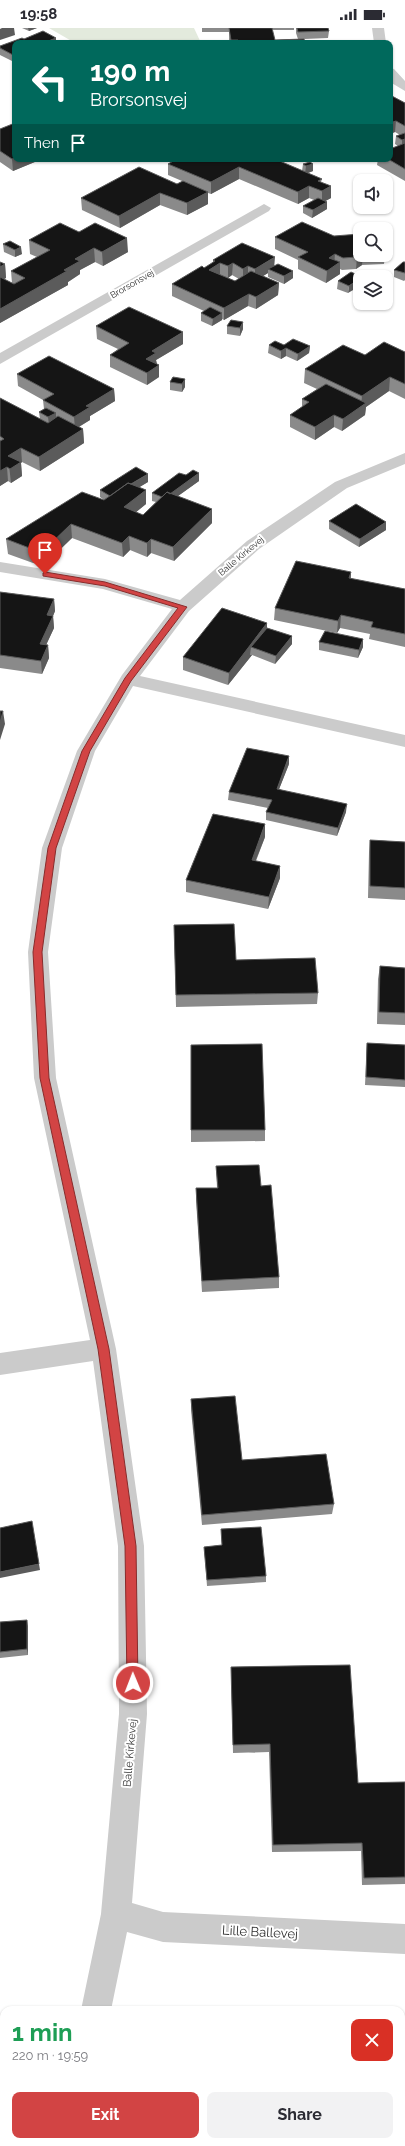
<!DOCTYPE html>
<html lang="en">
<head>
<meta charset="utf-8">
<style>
	body { margin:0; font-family:Raleway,sans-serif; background:#f2f2f3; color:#2b2b33; height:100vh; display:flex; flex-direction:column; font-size:15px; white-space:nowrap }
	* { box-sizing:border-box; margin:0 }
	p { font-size:13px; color:#7c7c81 }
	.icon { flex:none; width:22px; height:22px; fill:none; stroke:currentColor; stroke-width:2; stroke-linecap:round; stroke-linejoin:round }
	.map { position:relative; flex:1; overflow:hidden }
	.sheet { position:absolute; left:0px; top:1978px; width:405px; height:140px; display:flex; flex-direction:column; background:#fff; border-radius:12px 12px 0 0; box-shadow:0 1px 3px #0004 }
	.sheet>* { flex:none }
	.hud { position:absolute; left:12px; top:12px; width:381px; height:122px; border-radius:8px; box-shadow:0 1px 3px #0004; background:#00695c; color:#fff; overflow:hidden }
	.tools { position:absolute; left:353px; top:146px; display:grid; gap:8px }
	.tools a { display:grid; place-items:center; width:40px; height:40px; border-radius:8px; background:#fff; box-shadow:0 1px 3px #0004; font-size:20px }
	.pin { position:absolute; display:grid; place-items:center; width:34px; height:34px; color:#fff; margin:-41px -17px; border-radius:50% 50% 50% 0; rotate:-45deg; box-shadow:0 0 4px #0007 }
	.pin .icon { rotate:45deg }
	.me { position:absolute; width:44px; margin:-22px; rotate:359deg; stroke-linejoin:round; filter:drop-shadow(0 0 3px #0008) }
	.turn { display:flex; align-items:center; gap:14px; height:84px; padding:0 12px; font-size:18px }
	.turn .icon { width:52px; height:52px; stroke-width:2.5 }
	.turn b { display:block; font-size:28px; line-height:34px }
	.then { display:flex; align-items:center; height:38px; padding:0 12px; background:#0003; gap:8px; font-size:15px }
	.round { display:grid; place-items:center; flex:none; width:42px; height:42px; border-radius:8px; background:#f2f2f3 }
	.summary { display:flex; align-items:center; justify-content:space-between; height:68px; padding:0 12px }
	h1 { font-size:24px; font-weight:700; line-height:30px; color:#1e9e55 }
	.button { display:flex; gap:8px; margin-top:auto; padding:8px 12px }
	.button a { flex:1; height:46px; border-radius:8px; background:#d24444; color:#fff; font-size:16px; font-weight:700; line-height:46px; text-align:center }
	.button a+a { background:#f2f2f3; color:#2b2b33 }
	.status { display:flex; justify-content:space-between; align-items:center; height:28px; padding:0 20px; background:#fff; direction:ltr }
	.status svg { height:11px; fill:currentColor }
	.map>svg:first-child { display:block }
</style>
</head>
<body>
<div class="status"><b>19:58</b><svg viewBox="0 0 49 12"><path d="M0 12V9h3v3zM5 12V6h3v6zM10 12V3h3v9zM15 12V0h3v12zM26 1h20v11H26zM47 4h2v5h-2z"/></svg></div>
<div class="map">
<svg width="405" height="2118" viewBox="0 0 405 2118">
	<rect width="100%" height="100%" fill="#fff"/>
	<path fill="#e3eadd" d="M49 0H194L201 15H75Z"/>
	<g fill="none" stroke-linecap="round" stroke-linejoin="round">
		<path fill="#cbcbcb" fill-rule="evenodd" d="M372 0H384L386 15H374Z
			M390 40 394 41 405 53V63L390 54Z
			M264 176 271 180 269 183 0 336V325Z
			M405 425V436L347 460 259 521 189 583 140 648 405 707V719L133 658 95 723 62 820 48 924 56 1050 116 1321 144 1518 147 1686 132 1875 163 1884 405 1896V1926L163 1914 127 1904 111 1982H81L101 1886 119 1686 118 1518 93 1333 0 1347V1325L90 1312 34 1050 28 924 42 820 77 723 122 647 172 581 103 561 0 544V534L105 551 180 572 247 513 335 454Z
			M52 2114H84L83 2118H51Z"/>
	</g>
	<path fill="#8a8a8a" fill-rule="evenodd" d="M22 0H37L29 3Z
		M202 0H294V2H272L275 12 298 11 296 5V0H328L329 3 328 10 304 11 305 15H229V4H202Z
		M56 10V15H15V34H14L0 27V18L24 11Z
		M390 67 405 75V153L377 137 378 131H390L398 118 395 116 396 108 400 107 395 104 390 106Z
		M0 101 15 131H42L13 143 0 134Z
		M177 131 302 143 303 136H313V143L308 145 322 151 321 154 331 170 325 173 327 174V181L312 190 303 185V178L314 172 309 170 298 176 239 151 211 166 208 165V176L187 187 160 177 120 200 82 182 81 170 177 156 182 153 168 147V136Z
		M79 204 128 224 103 238 95 234 80 242V246L68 254V257L0 295 5 236 6 250 4 251 12 255 11 243 37 229 30 226 29 212Z
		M275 209 360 227H385L384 236 362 237 356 241 342 242 340 241V246L326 255 298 241V232L275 221Z
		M10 213 22 226 15 229 4 224 3 216Z
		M213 232 274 238 293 243V250L284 256 268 249V245L263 248 279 255 278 267 256 281 248 278 224 292 222 291V292L212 298 201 293V285L204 283 172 268V256L204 240 213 235ZM232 247 239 251 235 253 228 250Z
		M405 234V252L404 253 394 249V242Z
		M351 244 348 265 337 261 338 253Z
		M231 292 243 301 240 308 227 306V298Z
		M96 298 183 316 156 332 157 336 159 337V349L147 357 110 339V327L118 321 97 311Z
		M269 317 310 318 309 325 297 333 286 328 281 331 268 325Z
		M405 324V371L389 363 366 379 365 387 342 403 334 399 315 412 290 399V387L302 379V371L317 361 304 355 305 341 365 327Z
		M17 346 114 361 115 373 90 388V392L79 399 83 401 84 415 40 443 22 434 21 435 22 448 11 455 8 453 0 458V370L40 391 39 384 44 381 43 372 18 358Z
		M185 351V359L182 364 170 362V354Z
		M199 445V453L178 468 212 495 174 533 151 525 147 529 130 522 123 529 72 510 44 537 33 535 8 526 6 511 104 472 100 469V462L148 454 139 459 146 462V476L136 484 143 487 156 474 152 473V465L186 447Z
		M329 493 386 502 359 519 329 501Z
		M351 544V551L405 561V619L369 611 370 606 340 600 337 605 274 592 275 580Z
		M0 564 54 571 55 583 53 588 54 600 46 617H48L49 630 42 646 0 640Z
		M267 595V600L292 608V616L275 636 252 627 228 657 183 642V629Z
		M363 611V619L358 630 319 622V614Z
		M289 736 279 761 346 784 337 808 266 792V784L268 780 228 772 229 764Z
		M265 809 256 833 280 838V850L268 881 186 864V852Z
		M370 812 405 814V872L368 870 369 824Z
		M174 897 236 932 318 965 317 976 176 979Z
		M380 938 405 940V997L377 996 378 951Z
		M367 1015 405 1017V1059L365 1057Z
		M191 1017 265 1102V1113L191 1114Z
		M216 1138 261 1158 279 1249V1260L202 1264 196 1172V1160H217Z
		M191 1371 242 1432 334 1476 332 1486 202 1497 191 1382Z
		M221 1501 266 1548V1554L207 1558 204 1519 222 1517Z
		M0 1594 28 1598V1627L0 1630Z
		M231 1639 358 1755 405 1754V1856L362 1857 361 1823 272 1824 269 1724 233 1725Z"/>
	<path fill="#5b5b5b" d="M2 0H14L15 7 0 12V1Z
		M28 0H37L29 3Z
		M56 10V15H43Z
		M15 26V34H14L13 27Z
		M396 93 395 104 390 106V95Z
		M405 111V118L402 120V112Z
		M15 130V131H42L13 143 12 131Z
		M313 136V143L305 146 306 138Z
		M239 139V151L211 166V154Z
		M309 158V170L298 176V164Z
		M331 158V170L322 175V163Z
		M208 164V176L187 187V175Z
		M160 165V177L120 200 119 188Z
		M327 174V181L312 190 313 182Z
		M127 210 128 224 103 238 102 224Z
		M21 219 22 226 15 229V222Z
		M94 220 95 234 80 242V246L68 254V257L0 295V281L64 242 75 231Z
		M335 226 334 238 340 234V246L326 255 327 243 329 230Z
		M361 227H363L362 237 356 241 357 229Z
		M275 229 274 241H268V245L255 253V241Z
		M220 235V247L209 242Z
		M233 235 232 247 228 250V238Z
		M5 236 6 250 0 253V239Z
		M248 238V250L243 253V241Z
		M293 243V250L284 256V248Z
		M360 250V258L348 265 349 258Z
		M279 255 278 267 256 281V269Z
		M249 266 248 278 224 292V280Z
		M222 285V292L212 298 213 291Z
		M243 294V301L240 308V300Z
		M183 304V316L156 332 157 337 146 331 152 323Z
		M310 318 309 325 297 333 298 326Z
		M286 320V328L281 331V323Z
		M159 337V349L147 357V345Z
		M390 349 389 363 366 379 365 387 342 403 343 391 361 378 362 368Z
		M185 351V359L182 364V356Z
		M114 361 115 373 90 388V392L75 401 74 389 86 378Z
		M56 385V392L49 397 48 389Z
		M334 387V399L315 412V399Z
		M83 401 84 415 40 443 39 429Z
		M21 420 22 434 21 435 22 448 11 455 8 428Z
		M7 439 8 453 0 458V443Z
		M199 445V453L164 478V470Z
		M148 446V454L112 476 111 468Z
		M146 462V476L124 494V479Z
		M212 481V495L174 533 173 519Z
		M386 494V502L359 519 360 511Z
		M71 496 72 510 44 537 43 523Z
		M129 508 130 522 123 529 122 515Z
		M151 511V525L147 529V515Z
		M351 544 350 557 349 550Z
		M54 571 55 583 53 588 54 600 41 628 40 616 47 587Z
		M341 587 340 600 337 605 338 593Z
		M267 595V607L251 619 250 627H252L228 657 229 645Z
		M292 608V616L275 636 276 628Z
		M363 611V619L358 630 359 622Z
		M48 617 49 630 42 646 41 633Z
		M3 683 5 696 0 712V695Z
		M289 728V736L276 769 277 761Z
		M347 776 346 784 337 808 338 800Z
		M265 796V809L251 844 252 832Z
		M280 838V850L268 881 269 869Z
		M39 1536 40 1542 0 1550V1544Z
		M27 1592 28 1598V1627L27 1621Z"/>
	<path fill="#151515" stroke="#5b5b5b" d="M229 0H272L275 12 304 11 305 15H238V12H231Z
		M297 0H328L329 3 298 4Z
		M43 3 56 10 43 15H15V26L13 27 0 20V18L22 10 24 11Z
		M390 67 405 75V98L396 93 390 95Z
		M15 95V130L12 131 0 123V101Z
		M405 105V111L402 112 396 108Z
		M405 115V141L388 131H390V121Z
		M177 131H275L322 151 318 153 331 158 322 163 309 158 298 164 239 139 211 154 168 136Z
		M310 134 313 136 306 138 303 136Z
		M139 139 177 156 183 153 208 164 187 175 160 165 119 188 81 170Z
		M318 170 327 174 313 182 303 178Z
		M302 194 334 208 360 206V227H361L357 229 343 230 335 226 329 230 340 234 327 243 298 229 308 224 275 209Z
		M60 195 79 204 95 195 127 210 102 224 94 220 75 231 80 233 64 242 67 243 0 281V249L14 256 25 250 11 243 50 222 29 212Z
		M10 213 21 219 15 222 3 216Z
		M242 215 275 229 255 241 248 238 243 241 233 235 228 238 220 235 209 242 235 253 251 243 279 255 256 269 249 266 224 280 172 256 202 238 204 240 215 233 213 232Z
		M0 234 5 236 0 239Z
		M403 234H405V245L394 242Z
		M278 236 293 243 284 248 268 241Z
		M351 244 362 249H360V250L349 258 338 253Z
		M129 279 183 304 152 323 156 325 146 331 159 337 147 345 110 327 129 315 96 298Z
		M210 279 222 285 213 291 201 285Z
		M231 292 243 294 240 300 227 298Z
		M293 311 310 318 298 326 286 320 281 323 269 317 275 313 284 317Z
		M384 314 405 324V356L390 349 362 368 305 341 343 317 365 327Z
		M49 328 114 361 86 378 90 379 74 389 43 372 54 366 17 346Z
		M173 349 185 351 182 356 170 354Z
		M326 356 366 375 343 391 334 387 315 399 290 387 309 374 302 371Z
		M0 370 48 395 58 388 83 401 39 429 21 420 8 428 21 434 10 441 7 439 0 443V413L4 411 0 408Z
		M46 380 56 385 48 389 39 384Z
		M136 439 148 446 131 456 128 455 110 468 100 462Z
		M193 442 199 445 170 466 167 464 162 469 152 465 179 445 186 447Z
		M128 455 146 462 124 479 143 487 167 464 212 481 173 519 151 511 147 515 129 508 122 515 71 496 43 523 32 521 6 511 82 464 104 472Z
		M356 476 386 494 360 511 329 493Z
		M296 533 351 544 349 550 405 561V606L371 599 373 594 341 587 338 593 275 580Z
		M0 564 54 571 47 587 53 588 40 616 48 617 41 633 0 627Z
		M222 580 267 595 229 645 183 629Z
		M267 600 292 608 276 628 251 619Z
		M325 603 363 611 359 622 319 614Z
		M0 683H3L0 695Z
		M247 720 289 728 277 761 347 776 338 800 266 784 272 772 229 764Z
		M213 786 265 796 252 832 280 838 269 869 186 852Z
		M370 812 405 814V860L370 858Z
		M234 896 236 932 315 930 318 965 176 967 174 897Z
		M380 938 405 940V985L379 984Z
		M367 1015 405 1017V1052L366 1049Z
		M262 1016 265 1102H191V1017Z
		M259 1137 261 1158 271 1157 279 1249 202 1253 196 1160H218L216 1138Z
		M235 1368 242 1432 326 1426 334 1476 202 1487 191 1371Z
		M32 1493 39 1536 0 1544V1500Z
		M261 1499 266 1548 207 1552 204 1519 222 1517 221 1501Z
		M27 1592V1621L0 1624V1594Z
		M350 1637 358 1755 405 1754V1849L364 1850 362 1815 273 1817 270 1716 233 1717 231 1639Z
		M401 2113 405 2114V2118H255L256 2114H401Z"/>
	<path fill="#d24444" stroke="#882c2c" d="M45 544 105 554 187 579 131 653 90 723 56 820 42 924 49 1050 109 1321 136 1518 138 1655 137 1659 133 1661 129 1659 127 1655 125 1518 98 1321 40 1050 33 924 48 820 82 723 125 650 178 580 105 558 43 548V545Z"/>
	<g text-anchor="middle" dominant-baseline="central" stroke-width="4" stroke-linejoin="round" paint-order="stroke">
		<g font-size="9" fill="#2e2e2e" stroke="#fff">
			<text transform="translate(132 256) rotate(-30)">Brorsonsvej</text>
			<text transform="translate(241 528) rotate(-40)">Balle Kirkevej</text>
		</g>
		<g font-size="11" fill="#2e2e2e" stroke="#fff">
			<text transform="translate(130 1725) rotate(-85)">Balle Kirkevej</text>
		</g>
		<g font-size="13" fill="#2e2e2e" stroke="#fff">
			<text transform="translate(260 1904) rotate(3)">Lille Ballevej</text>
		</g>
	</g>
</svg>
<div class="tools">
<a><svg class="icon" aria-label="sound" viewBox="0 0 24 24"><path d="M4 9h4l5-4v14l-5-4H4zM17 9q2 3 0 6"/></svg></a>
<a><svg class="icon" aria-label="search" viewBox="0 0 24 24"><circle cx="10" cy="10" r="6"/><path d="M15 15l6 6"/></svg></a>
<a><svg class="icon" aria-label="layers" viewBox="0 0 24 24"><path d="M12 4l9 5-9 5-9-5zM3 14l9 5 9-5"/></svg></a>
</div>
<div class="pin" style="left:45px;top:546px;background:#d93025"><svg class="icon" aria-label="arrive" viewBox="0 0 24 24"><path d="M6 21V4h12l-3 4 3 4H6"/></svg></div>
<svg class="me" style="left:133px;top:1655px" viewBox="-20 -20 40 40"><circle r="17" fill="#d24444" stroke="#fff" stroke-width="3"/><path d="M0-11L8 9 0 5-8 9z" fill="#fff"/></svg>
<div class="hud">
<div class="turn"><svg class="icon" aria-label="left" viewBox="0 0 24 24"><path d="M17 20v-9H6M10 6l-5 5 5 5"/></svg><div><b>190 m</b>Brorsonsvej</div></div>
<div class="then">Then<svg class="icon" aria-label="arrive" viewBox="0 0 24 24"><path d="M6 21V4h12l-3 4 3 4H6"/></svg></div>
</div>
<section class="sheet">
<div class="summary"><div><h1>1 min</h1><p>220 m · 19:59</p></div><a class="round" style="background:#d93025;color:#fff"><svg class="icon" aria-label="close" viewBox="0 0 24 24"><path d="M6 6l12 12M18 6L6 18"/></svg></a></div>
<div class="button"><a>Exit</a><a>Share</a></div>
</section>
</div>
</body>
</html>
